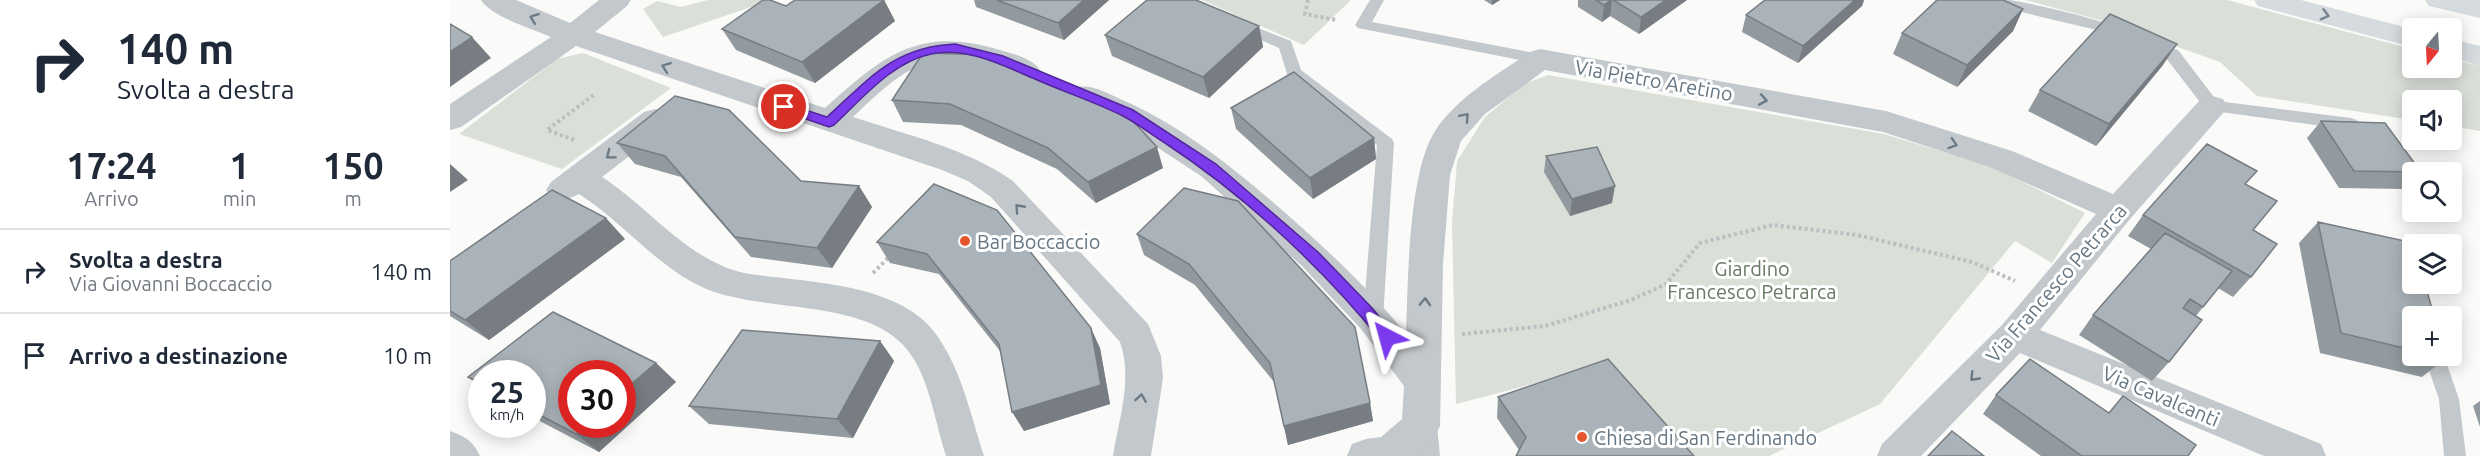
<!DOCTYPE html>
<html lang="it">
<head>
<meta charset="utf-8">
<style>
	body { margin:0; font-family:Ubuntu,sans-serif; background:#f6f6f7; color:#1f2937; height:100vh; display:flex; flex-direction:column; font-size:22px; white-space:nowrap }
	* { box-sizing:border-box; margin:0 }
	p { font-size:20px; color:#747a83 }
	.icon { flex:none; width:33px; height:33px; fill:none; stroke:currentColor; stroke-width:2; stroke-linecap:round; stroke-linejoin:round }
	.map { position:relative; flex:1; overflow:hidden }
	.panel { display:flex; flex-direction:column; background:#fff; width:450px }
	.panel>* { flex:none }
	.hud { background:#fff; color:#1f2937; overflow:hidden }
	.needle { width:39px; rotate:198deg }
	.controls { position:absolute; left:1952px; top:18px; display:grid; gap:12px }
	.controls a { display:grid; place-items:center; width:60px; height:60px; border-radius:6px; background:#fff; box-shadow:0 3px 15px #0003; font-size:30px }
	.speed { position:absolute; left:18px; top:360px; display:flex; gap:12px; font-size:30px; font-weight:700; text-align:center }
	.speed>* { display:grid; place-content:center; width:78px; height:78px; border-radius:50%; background:#fff; box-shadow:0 3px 15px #0003; line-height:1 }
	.speed small { font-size:15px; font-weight:400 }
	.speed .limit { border:9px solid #d22; background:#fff; color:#111 }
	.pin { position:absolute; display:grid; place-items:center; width:51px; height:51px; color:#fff; margin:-26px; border:3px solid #fff; border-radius:50%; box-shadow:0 2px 6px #0007 }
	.me { position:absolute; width:66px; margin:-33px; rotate:321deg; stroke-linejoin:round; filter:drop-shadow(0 0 4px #0008) }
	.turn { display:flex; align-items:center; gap:21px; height:126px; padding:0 18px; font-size:27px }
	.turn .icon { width:78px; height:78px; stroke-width:2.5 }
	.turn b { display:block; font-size:42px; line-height:51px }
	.eta { display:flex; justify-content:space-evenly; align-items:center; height:102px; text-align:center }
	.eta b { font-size:36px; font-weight:700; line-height:42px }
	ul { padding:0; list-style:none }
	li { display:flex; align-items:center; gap:18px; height:84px; padding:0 18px; border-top:2px solid #e0e1e3 }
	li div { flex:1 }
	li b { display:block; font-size:22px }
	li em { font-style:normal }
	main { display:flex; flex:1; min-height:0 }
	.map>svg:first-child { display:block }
</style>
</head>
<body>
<main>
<section class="panel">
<div class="hud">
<div class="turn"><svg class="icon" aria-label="right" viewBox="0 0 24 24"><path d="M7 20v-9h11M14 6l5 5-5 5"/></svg><div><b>140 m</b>Svolta a destra</div></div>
</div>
<div class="eta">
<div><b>17:24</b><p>Arrivo</p></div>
<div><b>1</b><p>min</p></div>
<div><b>150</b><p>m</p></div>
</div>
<ul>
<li><svg class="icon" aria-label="right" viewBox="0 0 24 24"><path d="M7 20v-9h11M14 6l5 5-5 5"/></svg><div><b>Svolta a destra</b><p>Via Giovanni Boccaccio</p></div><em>140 m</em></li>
<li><svg class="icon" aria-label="arrive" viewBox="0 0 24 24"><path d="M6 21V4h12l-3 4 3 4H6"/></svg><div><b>Arrivo a destinazione</b></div><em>10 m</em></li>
</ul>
</section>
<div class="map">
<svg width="2030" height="456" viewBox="0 0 2030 456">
	<rect width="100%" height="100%" fill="#fafaf8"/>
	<path fill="#dadfd7" d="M258 0H321L213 37 193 9 207 1 231 7Z
		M752 0H901L854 45Z
		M1576 0H1777L1962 49V68H2001V59L2030 66V131L2001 126V100H1962V120L1807 96 1770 62 1657 22Z
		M133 53 221 88 112 169 9 134 107 59Z
		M1098 75 1434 134 1543 167 1635 213 1602 263 1565 241 1430 404 1319 456H1235L1155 365 1006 404 1002 223 1007 161 1035 117 1074 84Z"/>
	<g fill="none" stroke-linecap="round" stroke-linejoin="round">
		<path stroke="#bbbfc2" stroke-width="4" stroke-dasharray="3 3" stroke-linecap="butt" d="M858 0 855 14 886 20
			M124 140 97 130 145 94
			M423 273 439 257
			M1012 334 1095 326 1181 300 1216 284 1250 243 1323 225 1407 235 1522 262 1565 281"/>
		<path fill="#c3c8cc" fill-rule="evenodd" d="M920 0H934L922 22 1090 54 1096 55 1098 59 1096 63 1090 64 908 28 905 25Z
			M1531 0C1540 0 1550 0 1559 0 1577 2 1671 23 1679 34L1671 39 1651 31 1533 3Z
			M788 20 841 41 851 70 942 139 944 143 933 319 930 325 923 327 916 325 913 319 927 145 838 77 829 48 783 28 780 25Z
			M1700 40 1728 50 1767 101 1901 118 1907 120 1909 124 1907 128 1901 130 1756 110 1716 58 1695 49 1692 45Z
			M1974 356H1994L2009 399 2016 456H1994L1989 399Z"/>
		<path fill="#c3c8cc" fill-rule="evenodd" d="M971 412 982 416 987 426 990 456H958L955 426 960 416Z"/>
		<path fill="#c3c8cc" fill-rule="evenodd" d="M31 0H66L120 23 149 0H181L177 6 145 32 375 108C433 56 468 25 550 50 563 54 582 58 590 70L585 77 575 80C554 74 535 64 513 60 467 53 434 88 403 117 457 135 516 148 563 181L698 324 711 356 713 378 701 456H663C669 418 683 379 670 342L541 197 518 181 492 170 126 46 11 127 0 130V104L101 37C82 29 42 17 31 0Z
			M1090 49 1436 111 1562 151 1663 194 1751 99 1762 96 1773 99 1777 106 1773 113 1680 219 1590 330 1871 444 1876 456H1814L1570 353 1471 456H1427L1432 444 1552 325 1646 214 1540 167 1433 132 1095 70 1035 114 1011 141 1000 175 993 264 990 426 984 438 965 456H897L902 444 916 439 931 437 952 419 954 386 911 329 852 266 751 176 667 121 624 102 619 95 624 88C640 83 655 92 670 99 727 123 777 163 824 203 871 244 917 286 956 334 958 283 958 173 985 131 1007 97 1047 75 1080 52Z
			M205 109 216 112 220 120 216 128 152 177C199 207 237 260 294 273 353 283 451 281 488 337 512 372 521 416 534 456H496C486 425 481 389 465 361 428 294 314 316 252 287 205 265 173 222 129 194L112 202 101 198 96 190 101 182 194 112Z
			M0 431C15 436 23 441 30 456H0Z"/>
		<path fill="#d6dbdf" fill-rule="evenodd" d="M1804 0H1851L1962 29V47L1808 6Z
			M1975 0H2030V18L1979 6Z
			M2001 39 2030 46V66L2001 57Z"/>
	</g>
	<path fill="#929a9f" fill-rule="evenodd" d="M434 0 445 21 365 83 286 50 272 29 336 6Z
		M524 0H659L614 40 526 7Z
		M1034 0H1050L1042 5Z
		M1128 0H1237L1189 34 1160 16 1152 22 1128 7Z
		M1315 0H1414L1412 6 1348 63 1292 32 1296 15Z
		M1573 9 1563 31 1507 87 1443 54 1452 33Z
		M809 26 813 47 759 98 662 56 655 35Z
		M473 53 713 168 646 203 607 169 511 125 453 122 442 100Z
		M1713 65 1646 146 1578 111 1590 90Z
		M781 108 924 138 926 159 863 199 786 129Z
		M1871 121 1962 172V182L1954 189 1889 188 1857 138Z
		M167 143 351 181 409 186 422 207 382 268 301 257 231 177 185 164Z
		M1096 156 1162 203 1120 216 1094 172Z
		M484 184 650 348 660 404 574 431 550 351 489 274 440 263 427 242Z
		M1796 184 1803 230 1801 277 1783 297 1768 288 1746 316 1719 362 1702 381 1629 335 1643 315 1701 249 1678 236 1693 215Z
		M734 188 920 403 923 421 838 445 824 382 745 285 694 255 687 234Z
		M1868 222 1962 316V356H1995L1996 358 1972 377 1870 353 1849 243Z
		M175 239 39 340 0 316V261Z
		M103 312 206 363 226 382 149 452 82 417V374H32V387L18 377ZM122 374H172V424H122Z
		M430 341 444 361 403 438 259 424 239 406Z
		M1546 395 1659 413 1738 456H1591L1533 414Z
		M1048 397 1244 456 1069 450 1047 418Z
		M2030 401V427L2023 406Z"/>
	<path fill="#777d82" d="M434 0 445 21 365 83 352 62Z
		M634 0H659L614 40 608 23Z
		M1042 0H1050L1042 5Z
		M1162 0 1160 16 1152 22 1154 5Z
		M1216 0H1237L1189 34 1191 17Z
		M1405 0H1414L1412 6 1348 63 1353 46Z
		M1573 9 1563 31 1507 87 1517 65Z
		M809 26 813 47 759 98 753 77Z
		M22 37 41 58 0 87V52Z
		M1727 44 1713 65 1646 146 1659 124Z
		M924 138 926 159 863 199 860 178Z
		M707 147 713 168 646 203 638 182Z
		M0 164 18 180 0 192Z
		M409 186 422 207 382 268 367 248Z
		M1165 186 1162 203 1120 216 1122 199Z
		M156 218 175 239 39 340 15 320Z
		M641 328 650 348 660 404 574 431 562 412Z
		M430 341 444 361 403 438 387 419Z
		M206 363 226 382 149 452 126 434 136 424H172V392Z
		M920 403 923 421 838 445 834 426Z"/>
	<path fill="#aab3b9" stroke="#777d82" stroke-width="1.5" d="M313 0H320L336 6 345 0H434L352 62 272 29Z
		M547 0H634L608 23Z
		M697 0H746L809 26 753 77 655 35Z
		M1146 0H1161L1154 5Z
		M1163 0H1216L1191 17Z
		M1315 0H1405L1353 46 1296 15Z
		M1487 0H1553L1573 9 1517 65 1452 33Z
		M1660 14 1727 44 1659 124 1590 90Z
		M0 24 22 37 0 52Z
		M473 53 543 55 668 105 707 147 638 182 598 148 500 104 442 100Z
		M844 72 924 138 860 178 781 108Z
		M225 96 279 110 351 181 409 186 367 248 285 237 215 156 167 143Z
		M1871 121 1935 123 1971 172 1904 171Z
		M1757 144 1807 171 1795 184 1827 201 1803 230 1827 244 1801 277 1693 215Z
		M1147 147 1165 186 1122 199 1096 156Z
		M484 184 547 210 641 328 651 385 562 412 549 344 477 254 427 242Z
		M734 188 788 201 905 327 920 403 834 426 820 363 739 264 687 234Z
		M102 190 156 218 15 320 0 311V261Z
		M1868 222 1964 243V244H1962V284H1975L1984 316H1962V350L1891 333Z
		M1715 233 1782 271 1753 307 1740 299 1733 308 1752 320 1719 362 1643 315Z
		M103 312 206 363 172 392V374H122V424H136L126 434 82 411V374H32V384L18 377Z
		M292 330 430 341 387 419 239 406Z
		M1986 356H1995L1996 358Z
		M1158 359 1244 456H1066L1076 437 1048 397Z
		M1580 359 1659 413 1673 396 1746 445 1738 456H1632L1546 395Z
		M1502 431 1534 456H1478Z"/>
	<defs><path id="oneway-chevron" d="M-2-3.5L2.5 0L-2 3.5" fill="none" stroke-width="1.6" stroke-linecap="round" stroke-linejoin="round" transform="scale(1.5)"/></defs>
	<use stroke="#768591" href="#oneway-chevron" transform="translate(1875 15) rotate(15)"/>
	<g stroke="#6a7a87">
		<use href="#oneway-chevron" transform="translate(84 18) rotate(-159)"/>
		<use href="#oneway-chevron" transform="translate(216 67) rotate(-160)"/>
		<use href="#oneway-chevron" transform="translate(1313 100) rotate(10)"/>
		<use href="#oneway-chevron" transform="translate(1015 117) rotate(-49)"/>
		<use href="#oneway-chevron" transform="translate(1503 144) rotate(18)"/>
		<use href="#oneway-chevron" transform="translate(160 155) rotate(143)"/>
		<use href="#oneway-chevron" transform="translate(569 208) rotate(-132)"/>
		<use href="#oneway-chevron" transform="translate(975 302) rotate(-88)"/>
		<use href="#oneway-chevron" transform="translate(1524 377) rotate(134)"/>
		<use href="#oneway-chevron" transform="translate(691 398) rotate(-81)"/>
	</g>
	<path fill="#7c3aed" stroke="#51269a" stroke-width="1.5" d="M505 44 553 56 683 110 766 164 869 253 923 309 942 333 945 337 942 342H932C873 268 794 195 715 143 701 134 688 124 673 116 645 102 614 92 585 79 554 66 516 46 481 54 442 62 412 99 384 125L379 127 330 110 328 107 334 103 377 117C420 78 444 47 505 44Z"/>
	<g fill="#e4572e" stroke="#fff" stroke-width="2">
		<circle cx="515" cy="241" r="6"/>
		<circle cx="1132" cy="437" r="6"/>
	</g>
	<g text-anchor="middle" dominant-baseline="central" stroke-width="6" stroke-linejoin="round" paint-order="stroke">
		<g font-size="20" fill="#657683" stroke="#fff">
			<text transform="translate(1204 80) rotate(10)">Via Pietro Aretino</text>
			<text transform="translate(1606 283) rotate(-49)">Via Francesco Petrarca</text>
			<text transform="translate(1711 396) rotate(23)">Via Cavalcanti</text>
		</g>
		<g font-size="20" fill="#657683" stroke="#fff" text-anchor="start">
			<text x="527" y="241">Bar Boccaccio</text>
			<text x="1144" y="437">Chiesa di San Ferdinando</text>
		</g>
		<g font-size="20" fill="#687a64" stroke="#fff">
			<text x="1302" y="268">Giardino<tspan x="1302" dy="23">Francesco Petrarca</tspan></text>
		</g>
	</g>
</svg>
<div class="controls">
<a><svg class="needle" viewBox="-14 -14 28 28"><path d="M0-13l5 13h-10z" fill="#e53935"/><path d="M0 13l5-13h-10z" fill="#747a83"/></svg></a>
<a><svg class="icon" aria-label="sound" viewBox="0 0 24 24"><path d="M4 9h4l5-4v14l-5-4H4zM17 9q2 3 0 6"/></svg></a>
<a><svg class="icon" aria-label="search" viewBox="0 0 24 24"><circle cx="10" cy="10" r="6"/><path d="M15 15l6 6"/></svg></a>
<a><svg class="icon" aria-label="layers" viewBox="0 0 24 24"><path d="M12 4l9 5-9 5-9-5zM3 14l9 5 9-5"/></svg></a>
<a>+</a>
</div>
<div class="speed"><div>25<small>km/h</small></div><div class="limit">30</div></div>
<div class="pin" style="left:334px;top:107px;background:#d93025"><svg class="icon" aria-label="arrive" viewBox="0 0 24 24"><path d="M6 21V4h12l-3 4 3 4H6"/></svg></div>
<svg class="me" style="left:937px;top:337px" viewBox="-20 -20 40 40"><path d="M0-17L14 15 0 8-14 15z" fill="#7c3aed" stroke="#fff" stroke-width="4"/></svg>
</div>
</main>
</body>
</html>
